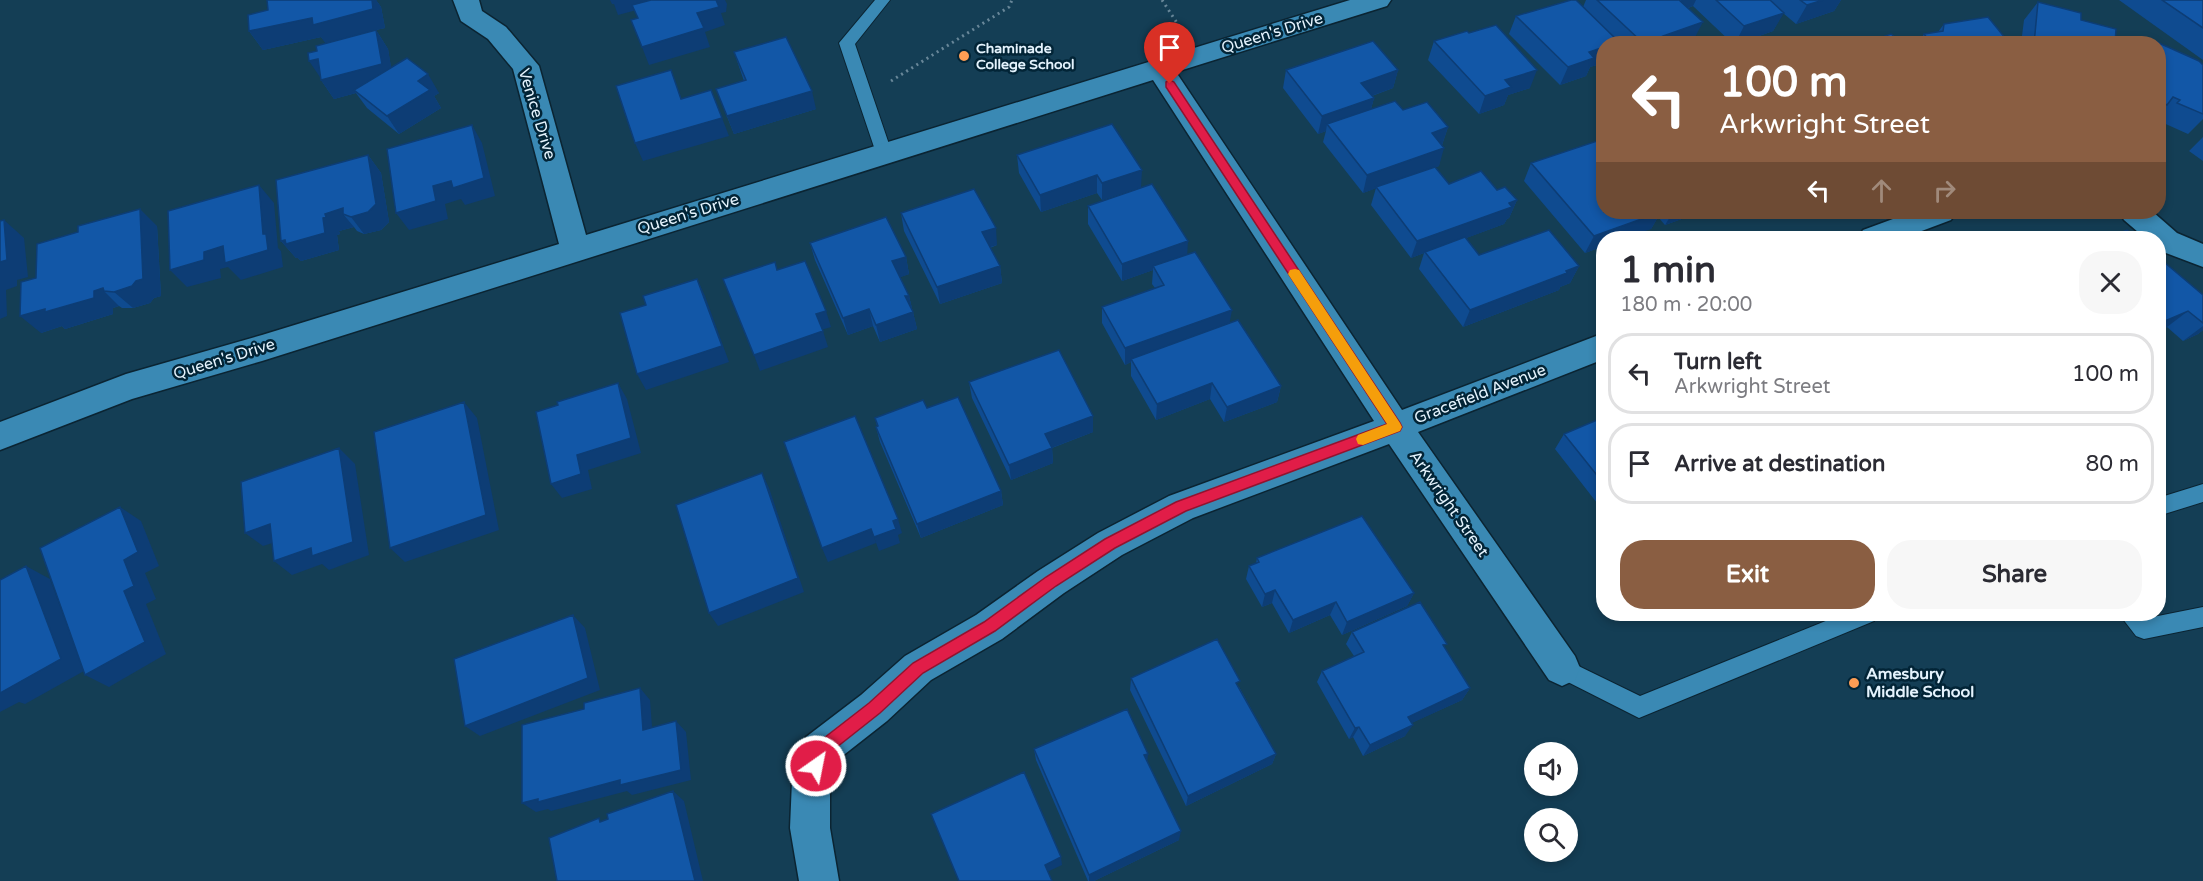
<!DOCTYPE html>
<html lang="en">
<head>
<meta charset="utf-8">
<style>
	body { margin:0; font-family:"Varela Round",sans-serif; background:#f7f7f7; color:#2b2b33; height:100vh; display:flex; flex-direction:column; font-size:22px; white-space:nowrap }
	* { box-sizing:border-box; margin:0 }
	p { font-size:20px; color:#7c7c81 }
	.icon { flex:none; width:33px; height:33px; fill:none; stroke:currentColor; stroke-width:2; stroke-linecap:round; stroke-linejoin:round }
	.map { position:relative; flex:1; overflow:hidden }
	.side { position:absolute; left:1596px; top:231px; width:570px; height:390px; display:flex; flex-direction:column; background:#fff; border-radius:24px; box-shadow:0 3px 9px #0003 }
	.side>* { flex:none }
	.banner { position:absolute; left:1596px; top:36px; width:570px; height:183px; border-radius:24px; box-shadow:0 3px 9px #0003; background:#8a5e42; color:#fff; overflow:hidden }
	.fabs { position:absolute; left:1524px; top:742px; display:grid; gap:12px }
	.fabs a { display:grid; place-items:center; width:54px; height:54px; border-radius:50%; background:#fff; box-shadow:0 3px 9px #0003; font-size:30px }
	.pin { position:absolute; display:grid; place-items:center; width:51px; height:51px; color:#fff; margin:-62px -26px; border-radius:50% 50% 50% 0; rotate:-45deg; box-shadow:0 0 6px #0007 }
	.pin .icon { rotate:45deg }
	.me { position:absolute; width:66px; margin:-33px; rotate:33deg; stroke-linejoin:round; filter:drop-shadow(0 0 4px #0008) }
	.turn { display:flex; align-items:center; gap:21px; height:126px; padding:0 24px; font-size:27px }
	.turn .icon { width:78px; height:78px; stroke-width:2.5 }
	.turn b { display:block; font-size:42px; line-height:51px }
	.lanes { display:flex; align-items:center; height:57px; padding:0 24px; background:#0003; justify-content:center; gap:30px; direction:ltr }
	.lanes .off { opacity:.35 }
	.round { display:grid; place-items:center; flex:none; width:63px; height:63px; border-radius:24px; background:#f7f7f7 }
	.headline { display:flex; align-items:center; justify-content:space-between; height:102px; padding:0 24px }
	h1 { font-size:36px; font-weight:700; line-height:45px }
	.primary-button { display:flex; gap:12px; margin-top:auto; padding:12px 24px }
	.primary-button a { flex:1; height:69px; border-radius:24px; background:#8a5e42; color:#fff; font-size:24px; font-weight:700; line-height:69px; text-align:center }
	.primary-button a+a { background:#f7f7f7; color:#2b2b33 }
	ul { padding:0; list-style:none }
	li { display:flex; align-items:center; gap:18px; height:81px; margin:0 12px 9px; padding:0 12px; border:3px solid #e1e1e2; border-radius:24px }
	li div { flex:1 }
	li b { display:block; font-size:22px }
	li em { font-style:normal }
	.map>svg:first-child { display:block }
</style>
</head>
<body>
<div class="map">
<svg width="2203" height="881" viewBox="0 0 2203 881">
	<rect width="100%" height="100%" fill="#143e55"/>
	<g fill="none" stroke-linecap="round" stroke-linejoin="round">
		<defs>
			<path id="lane" d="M875 0H890L855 44 892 153 890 157H878L876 153 839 43Z
				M2203 484V502L2158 516V498Z
				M2203 607V627L2144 639 2136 636 2119 614H2144L2148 618Z
				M1843 614H1877L1874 621 1639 718 1554 675 1551 668 1554 661 1562 658 1640 696Z"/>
			<path id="street" d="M453 0H479L482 11 506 27 539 66 586 235 1350 0H1391L1387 6 1176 72 1402 410 1604 333V359L1418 432 1575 656 1580 668 1575 680 1562 686 1549 680 1389 444 1193 518 1122 555 1064 593 1002 639 931 680 887 721 836 761 830 781V828L839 881H799L790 828 792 781 806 737 861 695 905 656 976 615 1038 571 1098 533 1169 496 1374 421 1153 80 262 361 132 399 0 450V422L126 374 262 335 559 244 513 69 488 39 461 21Z
				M1912 212H1956L1951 220 1903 238H1858L1863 230Z
				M2119 212H2153L2177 233 2203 244V267L2158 250V238H2145L2124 220Z"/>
		</defs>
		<use href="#lane" stroke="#0b2432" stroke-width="2"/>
		<use href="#street" stroke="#0b2432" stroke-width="3"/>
		<path stroke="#688799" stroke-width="3" stroke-dasharray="2 4" stroke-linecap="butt" d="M1162 0 1181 29
			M891 81 1009 7 1012 0"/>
		<use href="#lane" fill="#3a89b4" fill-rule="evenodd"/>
		<use href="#street" fill="#3a89b4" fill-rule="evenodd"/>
	</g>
	<path fill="#0f4b90" d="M267 0H376L381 7 385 28 376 30 388 49 391 68 439 93 434 96 441 108 399 134 367 108 356 93 334 99 321 80 317 51 326 43 321 37 263 50 249 31 268 10Z
		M1586 0H1841L1834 11 1796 24 1783 13 1773 31 1737 44H1733L1693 6 1688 8 1693 41 1685 44H1604V63L1590 67 1586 76 1560 85 1509 34 1516 16 1583 7Z
		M2119 0H2203V60Z
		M2038 2 2081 20 2115 44H2021L2024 20Z
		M1944 24 2010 44H1917L1924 34 1938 32Z
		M2150 39 2199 61 2203 65V119L2188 134 2159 121 2161 118 2158 117V44H2146Z
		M1434 41 1530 88 1508 95 1504 105 1479 114 1428 60Z
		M734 52 816 109 734 134 716 89 744 81Z
		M1286 70H1398L1393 88 1372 96 1374 98 1371 109 1403 110 1448 127 1442 145 1439 166 1430 169 1449 184 1497 190 1517 200 1509 218 1507 219 1504 224 1466 238 1479 255 1579 266 1570 283 1560 287 1559 290 1463 327 1419 269 1424 253 1411 258 1371 205 1376 188 1363 193 1323 142 1326 131 1318 134 1283 88Z
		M1604 129V212H1701L1665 225 1658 217 1651 229 1604 238V246L1585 253 1524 181 1531 163 1598 142Z
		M2203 137V161L2189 151Z
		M368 155 381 173 389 222 381 230 364 234 357 231 354 227 339 231 340 234 337 235 339 250 301 261 298 258H296L281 241Z
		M1017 155 1141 187 1102 200 1097 193 1041 212 1019 173Z
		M1088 206 1187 255 1230 323 1281 386 1277 402 1224 422 1210 399 1156 420 1131 376V362L1125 365 1102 323V307L1155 288 1152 284 1153 270 1122 281 1088 224Z
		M901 213 997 245 990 248 1000 266 1002 283 940 304 904 231Z
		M157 226 161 296 154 298 150 303 133 308H122L119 306 113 308V314L65 329 62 326 41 333 36 278Z
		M810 243 906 257 909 274 900 277 909 296 917 329 880 342 873 326 848 335 815 260Z
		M2158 257 2203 295V330L2198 334 2183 341 2167 327 2158 331Z
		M969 382 1093 432 1052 448 1053 463 1011 480 972 398Z
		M927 408 1001 491 1003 505 921 538 880 442 876 427 877 426 875 418Z
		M1604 417V512L1555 449 1564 434Z
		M1257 558 1414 593 1407 606 1342 635 1330 615 1289 633 1272 603 1262 607 1246 579 1249 566 1256 563Z
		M1352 632 1444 647 1470 688 1462 700 1411 723 1405 736 1363 756 1353 737 1349 739 1317 682 1322 671 1354 656 1346 644Z
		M1131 678 1239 687 1276 754 1272 764 1186 806 1130 690Z
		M1034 749 1147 762 1179 840 1094 881H1088L1036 760Z"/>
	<path fill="#0d3d75" d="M371 0H376L381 7 385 28 376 30 388 49 394 83 354 90 356 93 334 99 321 80 326 44 321 37 263 50 249 31Z
		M610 0H674L618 15 614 4H612Z
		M715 0H725L727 4 726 12 721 13 725 25 705 32 710 47 649 65 642 47 697 13Z
		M1681 0H1696L1693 6 1675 12Z
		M1823 0H1841L1834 11 1796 24 1807 5Z
		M1784 13 1773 31 1737 44H1735L1744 26Z
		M1703 22 1693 41 1685 44H1659L1663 36Z
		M1604 47V63L1590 67 1586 76 1560 85 1568 67 1589 52Z
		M318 59 322 80 309 61Z
		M1398 70 1393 88 1357 101 1361 83Z
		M1537 70 1530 88 1508 95 1504 105 1479 114 1485 96 1505 80Z
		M428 74 439 93 434 96 441 108 399 134 387 116 418 81Z
		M812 91 816 109 734 134 727 116Z
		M1374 98 1369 116 1327 124 1326 131 1318 134 1322 116Z
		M722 118 729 136 643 161 635 143Z
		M472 125 482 143 495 196 465 205 461 199 445 204 448 219 409 230 396 213 433 186 451 181Z
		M1448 127 1442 145 1432 133Z
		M1444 148 1439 166 1363 193 1367 175Z
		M368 155 381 173 389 222 381 230 364 234 351 217Z
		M1142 170 1141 187 1102 200V183Z
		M1097 175V193L1041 212 1040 195Z
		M259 185 274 203 278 248 281 251 283 267 241 280 228 267 220 269 221 278 187 287 170 270 204 252 263 234Z
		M1517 200 1509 218 1507 219 1504 224 1426 253 1425 252 1424 253 1411 258 1417 241Z
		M343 208V214L354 227 339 231 340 234 337 235 339 250 301 261 298 258H296L281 241 323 218 325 214Z
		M140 209 157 226 161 296 154 298 150 303 133 308 114 292Z
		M1661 212 1651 229 1625 238H1604V246L1585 253 1594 236Z
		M1673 212H1701L1665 225Z
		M4 220 24 238 28 277 17 280V286L6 290 7 316 0 319V262Z
		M996 228 997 245 984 249 982 232Z
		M1188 241 1187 258 1153 266V270L1122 281V264Z
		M906 257 909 274 896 279 892 261Z
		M1000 266 1002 283 940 304 937 287Z
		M1579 266 1570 283 1560 287 1559 290 1463 327 1470 310Z
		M697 279 705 296 729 362 646 390 637 374Z
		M103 288 104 291 119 306 113 308V314L65 329 62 326 41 333 20 316Z
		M905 296H909L917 329 880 342 876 325Z
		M869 309 873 326 848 335 843 318Z
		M1232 310 1229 326 1131 359V362L1125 365V348Z
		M826 311 831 327 821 330 816 314Z
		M2188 311 2167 327 2158 331V324Z
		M2203 326V330L2198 334 2183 341Z
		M823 331 828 347 760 371 754 355Z
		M618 383 627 399 641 453 588 470 592 489 562 498 551 484 577 455Z
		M1212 383 1210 399 1156 420 1157 404Z
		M1281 386 1277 402 1224 422 1227 407Z
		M464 402 477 418 499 530 405 562 390 548Z
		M1093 416V432L1046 450 1045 434Z
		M339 448 355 464 369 555 329 570 322 564 292 575 274 561 311 548Z
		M1052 448 1053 463 1011 480 1009 465Z
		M762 473 769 488 804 592 718 626 709 613Z
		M1001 491 1003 505 921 538 917 524Z
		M120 507 141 521 159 566 145 573 156 599 146 604 166 654 109 687 85 675 124 591V560Z
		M898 519 902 533 898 535 900 543 879 551 874 537 893 521Z
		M270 524 288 538 263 546 245 533Z
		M871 529 876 543 828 562 822 548Z
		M26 566 50 579 84 671 25 704 19 702 0 712V688Z
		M1275 590 1272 603 1262 607 1265 594Z
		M1414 593 1407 606 1342 635 1347 622Z
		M1336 602 1330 615 1289 633 1293 620Z
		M573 615 585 628 600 690 480 736 465 726Z
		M640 688 650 700 653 740 643 730Z
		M1470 688 1462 700 1401 728 1408 717Z
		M676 721 686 732 691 780 632 795 627 791 551 811 548 809 536 812 522 803Z
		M1413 725 1405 736 1363 756 1370 745Z
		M1359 727 1353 737 1349 739 1355 728Z
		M1148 754 1147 764 1144 755Z
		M1276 754 1272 764 1186 806 1188 796Z
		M673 791 684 801 703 881H695Z
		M1181 831 1179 840 1094 881H1089V875Z
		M1061 857 1062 865 1047 872 1045 865Z"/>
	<path fill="#1257a7" stroke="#0d3d75" stroke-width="1.5" d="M267 0H372L373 9 313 25 312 18 249 31 248 15 268 10Z
		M651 0H716L719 7 697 13 704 28 642 47 631 20 638 18 632 5Z
		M1571 0H1576L1619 42 1614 44H1604V47L1589 52 1594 58 1568 67 1516 16Z
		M1597 0H1679L1703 22 1663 36 1671 43 1669 44H1648L1646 41 1642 42Z
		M1716 0H1770L1784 13 1744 26Z
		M1800 0H1823L1807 5Z
		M2162 0H2203V28Z
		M2038 2 2081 13V20L2116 29 2115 44H2034Z
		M1988 17 2010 44H1932L1924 34 1943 31 1944 24Z
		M1496 25 1537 70 1505 80 1511 87 1485 96 1434 41 1467 31 1469 33Z
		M376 30 382 64 321 80 318 59 309 61 308 53 317 51 316 46Z
		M1891 34 1904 44H1875L1871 41Z
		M786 37 812 91 727 116 716 89 746 80 734 52Z
		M2150 39 2199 61 2203 65V114L2177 103 2180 100 2173 97 2167 105 2158 100V44H2147Z
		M1373 41 1398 70 1361 83 1374 98 1322 116 1286 70Z
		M407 58 428 74 418 81 430 90 387 116 354 90Z
		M671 70 681 99 711 90 722 118 635 143 616 86Z
		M1395 101 1403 110 1427 102 1448 127 1432 133 1444 148 1367 175 1327 124Z
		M1112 124 1142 170 1102 183 1097 175 1040 195 1017 155Z
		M472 125 484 178 453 188 451 181 433 186 436 201 396 213 387 149Z
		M1597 141 1604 148V212H1661L1594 236 1531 163Z
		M368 155 376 204 368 212 351 217 343 214V208L325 214 326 217 323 218 325 233 286 244 285 240 281 241 276 180Z
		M1435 167 1449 184 1481 171 1497 190 1505 187 1517 200 1509 203 1512 207 1417 241 1376 187Z
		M1152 184 1188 241 1122 264 1088 206Z
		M259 185 263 234H266L268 250 225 263 223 246 204 252V260L170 270 168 211Z
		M974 189 996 228 982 232 1000 266 937 287 901 213Z
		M140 209 143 279 136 281 132 286 114 292 104 291 103 288 94 291V298L45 312V309L20 316 21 282 36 278 37 244 78 232V226Z
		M886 217 906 257 892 261 909 296H905L913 312 876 325 869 309 843 318 810 243Z
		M4 220 7 260 0 262V221Z
		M1549 230 1579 266 1566 271 1567 273 1470 310 1425 252 1465 237 1479 255Z
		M2127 230 2136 238H2107Z
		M1195 252 1232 310 1125 348 1102 307 1164 285 1153 266Z
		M2158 257 2203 295V323L2188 311 2158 324Z
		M805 261 826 311 816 314 823 331 754 355 723 279 775 262 777 270Z
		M697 279 722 346 637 374 620 313 646 305 643 296Z
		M1238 320 1281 386 1227 407 1212 383 1157 404 1131 359Z
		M1059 350 1093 416 1045 434 1052 448 1009 465 969 382Z
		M618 383 631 438 577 455 581 474 551 484 536 412 558 405 557 402Z
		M958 397 1001 491 917 524 876 427 878 426 875 418 923 400 927 408Z
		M464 402 486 515 390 548 374 432Z
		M855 416 898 519 893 521 896 529 874 537 871 529 822 548 784 442Z
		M1604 417V484L1564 434Z
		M339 448 353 542 312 556 311 548 274 561 270 524 245 533 241 482Z
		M762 473 798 578 709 613 676 505Z
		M120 507 138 552 124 560 134 586 124 591 145 642 85 675 40 548Z
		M1362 516 1414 593 1347 622 1336 602 1293 620 1275 590 1265 594 1249 566 1259 562 1257 558Z
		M26 566 61 659 0 693V580Z
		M1420 602 1447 644 1443 645 1470 688 1408 717 1413 725 1370 745 1359 727 1355 728 1322 671 1364 652 1352 632Z
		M573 615 588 678 465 726 454 659Z
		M1217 639 1240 681 1236 683 1276 754 1188 796 1131 678Z
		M640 688 643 730 676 721 681 770 620 785V780L538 802V799L522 803V725L584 709V703Z
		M1127 709 1148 754 1144 755 1181 831 1089 875 1034 749Z
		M1024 772 1061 857 1045 865 1052 881H959L931 814Z
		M673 791 695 881H557L549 838 599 818 600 822 608 819 607 814Z"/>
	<path fill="#e11d48" stroke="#92132f" stroke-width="1.5" d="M1170 80 1174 82 1400 423 1402 427 1400 431 1186 511 1115 548 1056 586 995 631 923 673 880 713 827 755 821 771 816 774 810 771 808 766 815 745 869 703 913 663 984 622 1046 577 1105 539 1176 502 1387 424 1166 87V82Z"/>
	<path fill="#f59e0b" d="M1295 269 1299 270 1400 423 1402 427 1400 431 1363 445 1358 444 1356 439 1358 435 1387 424 1290 277 1288 274 1290 270Z"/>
	<g fill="#fd9d54" stroke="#022436" stroke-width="2">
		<circle cx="964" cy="56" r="6"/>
		<circle cx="1854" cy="683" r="6"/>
	</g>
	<g text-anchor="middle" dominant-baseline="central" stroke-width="5" stroke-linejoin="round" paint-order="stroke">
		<g font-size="14" font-weight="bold" fill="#e4f3fd" stroke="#022436" text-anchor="start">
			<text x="976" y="48">Chaminade<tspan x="976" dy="16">College School</tspan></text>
		</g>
		<g font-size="16" fill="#e4f3fd" stroke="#022436">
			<text transform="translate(1272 33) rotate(-17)">Queen's Drive</text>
			<text transform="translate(537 114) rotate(73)">Venice Drive</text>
			<text transform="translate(688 214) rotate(-17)">Queen's Drive</text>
			<text transform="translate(224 359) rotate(-17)">Queen's Drive</text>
			<text transform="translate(1480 394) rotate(-21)">Gracefield Avenue</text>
			<text transform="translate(1449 504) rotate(55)">Arkwright Street</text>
		</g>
		<g font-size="16" font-weight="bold" fill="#e4f3fd" stroke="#022436" text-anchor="start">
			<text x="1866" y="674">Amesbury<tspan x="1866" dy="18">Middle School</tspan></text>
		</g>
	</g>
</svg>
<div class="fabs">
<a><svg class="icon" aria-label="sound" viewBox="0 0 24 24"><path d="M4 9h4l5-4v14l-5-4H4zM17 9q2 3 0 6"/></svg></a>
<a><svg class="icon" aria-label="search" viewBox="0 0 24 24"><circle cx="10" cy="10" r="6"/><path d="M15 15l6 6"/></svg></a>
</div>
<div class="pin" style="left:1170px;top:84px;background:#d93025"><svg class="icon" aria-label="arrive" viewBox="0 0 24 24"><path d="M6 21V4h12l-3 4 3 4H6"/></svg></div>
<svg class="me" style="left:816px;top:766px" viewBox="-20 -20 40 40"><circle r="17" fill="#e11d48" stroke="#fff" stroke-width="3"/><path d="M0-11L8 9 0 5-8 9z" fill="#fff"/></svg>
<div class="banner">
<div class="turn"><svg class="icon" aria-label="left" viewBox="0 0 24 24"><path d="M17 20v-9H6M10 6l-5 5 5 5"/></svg><div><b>100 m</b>Arkwright Street</div></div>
<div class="lanes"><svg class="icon" aria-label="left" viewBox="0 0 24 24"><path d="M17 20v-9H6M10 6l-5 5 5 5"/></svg><svg class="icon off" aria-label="ahead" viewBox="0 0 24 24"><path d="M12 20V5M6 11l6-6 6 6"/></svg><svg class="icon off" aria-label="right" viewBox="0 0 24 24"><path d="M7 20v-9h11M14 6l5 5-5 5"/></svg></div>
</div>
<section class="side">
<div class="headline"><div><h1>1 min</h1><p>180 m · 20:00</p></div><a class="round"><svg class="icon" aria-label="close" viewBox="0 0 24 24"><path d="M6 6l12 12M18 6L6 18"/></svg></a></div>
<ul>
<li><svg class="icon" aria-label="left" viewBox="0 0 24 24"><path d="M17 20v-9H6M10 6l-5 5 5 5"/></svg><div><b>Turn left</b><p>Arkwright Street</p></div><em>100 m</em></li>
<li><svg class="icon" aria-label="arrive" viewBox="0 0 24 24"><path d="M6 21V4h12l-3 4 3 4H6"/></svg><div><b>Arrive at destination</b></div><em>80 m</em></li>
</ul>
<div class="primary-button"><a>Exit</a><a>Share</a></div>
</section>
</div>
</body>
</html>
